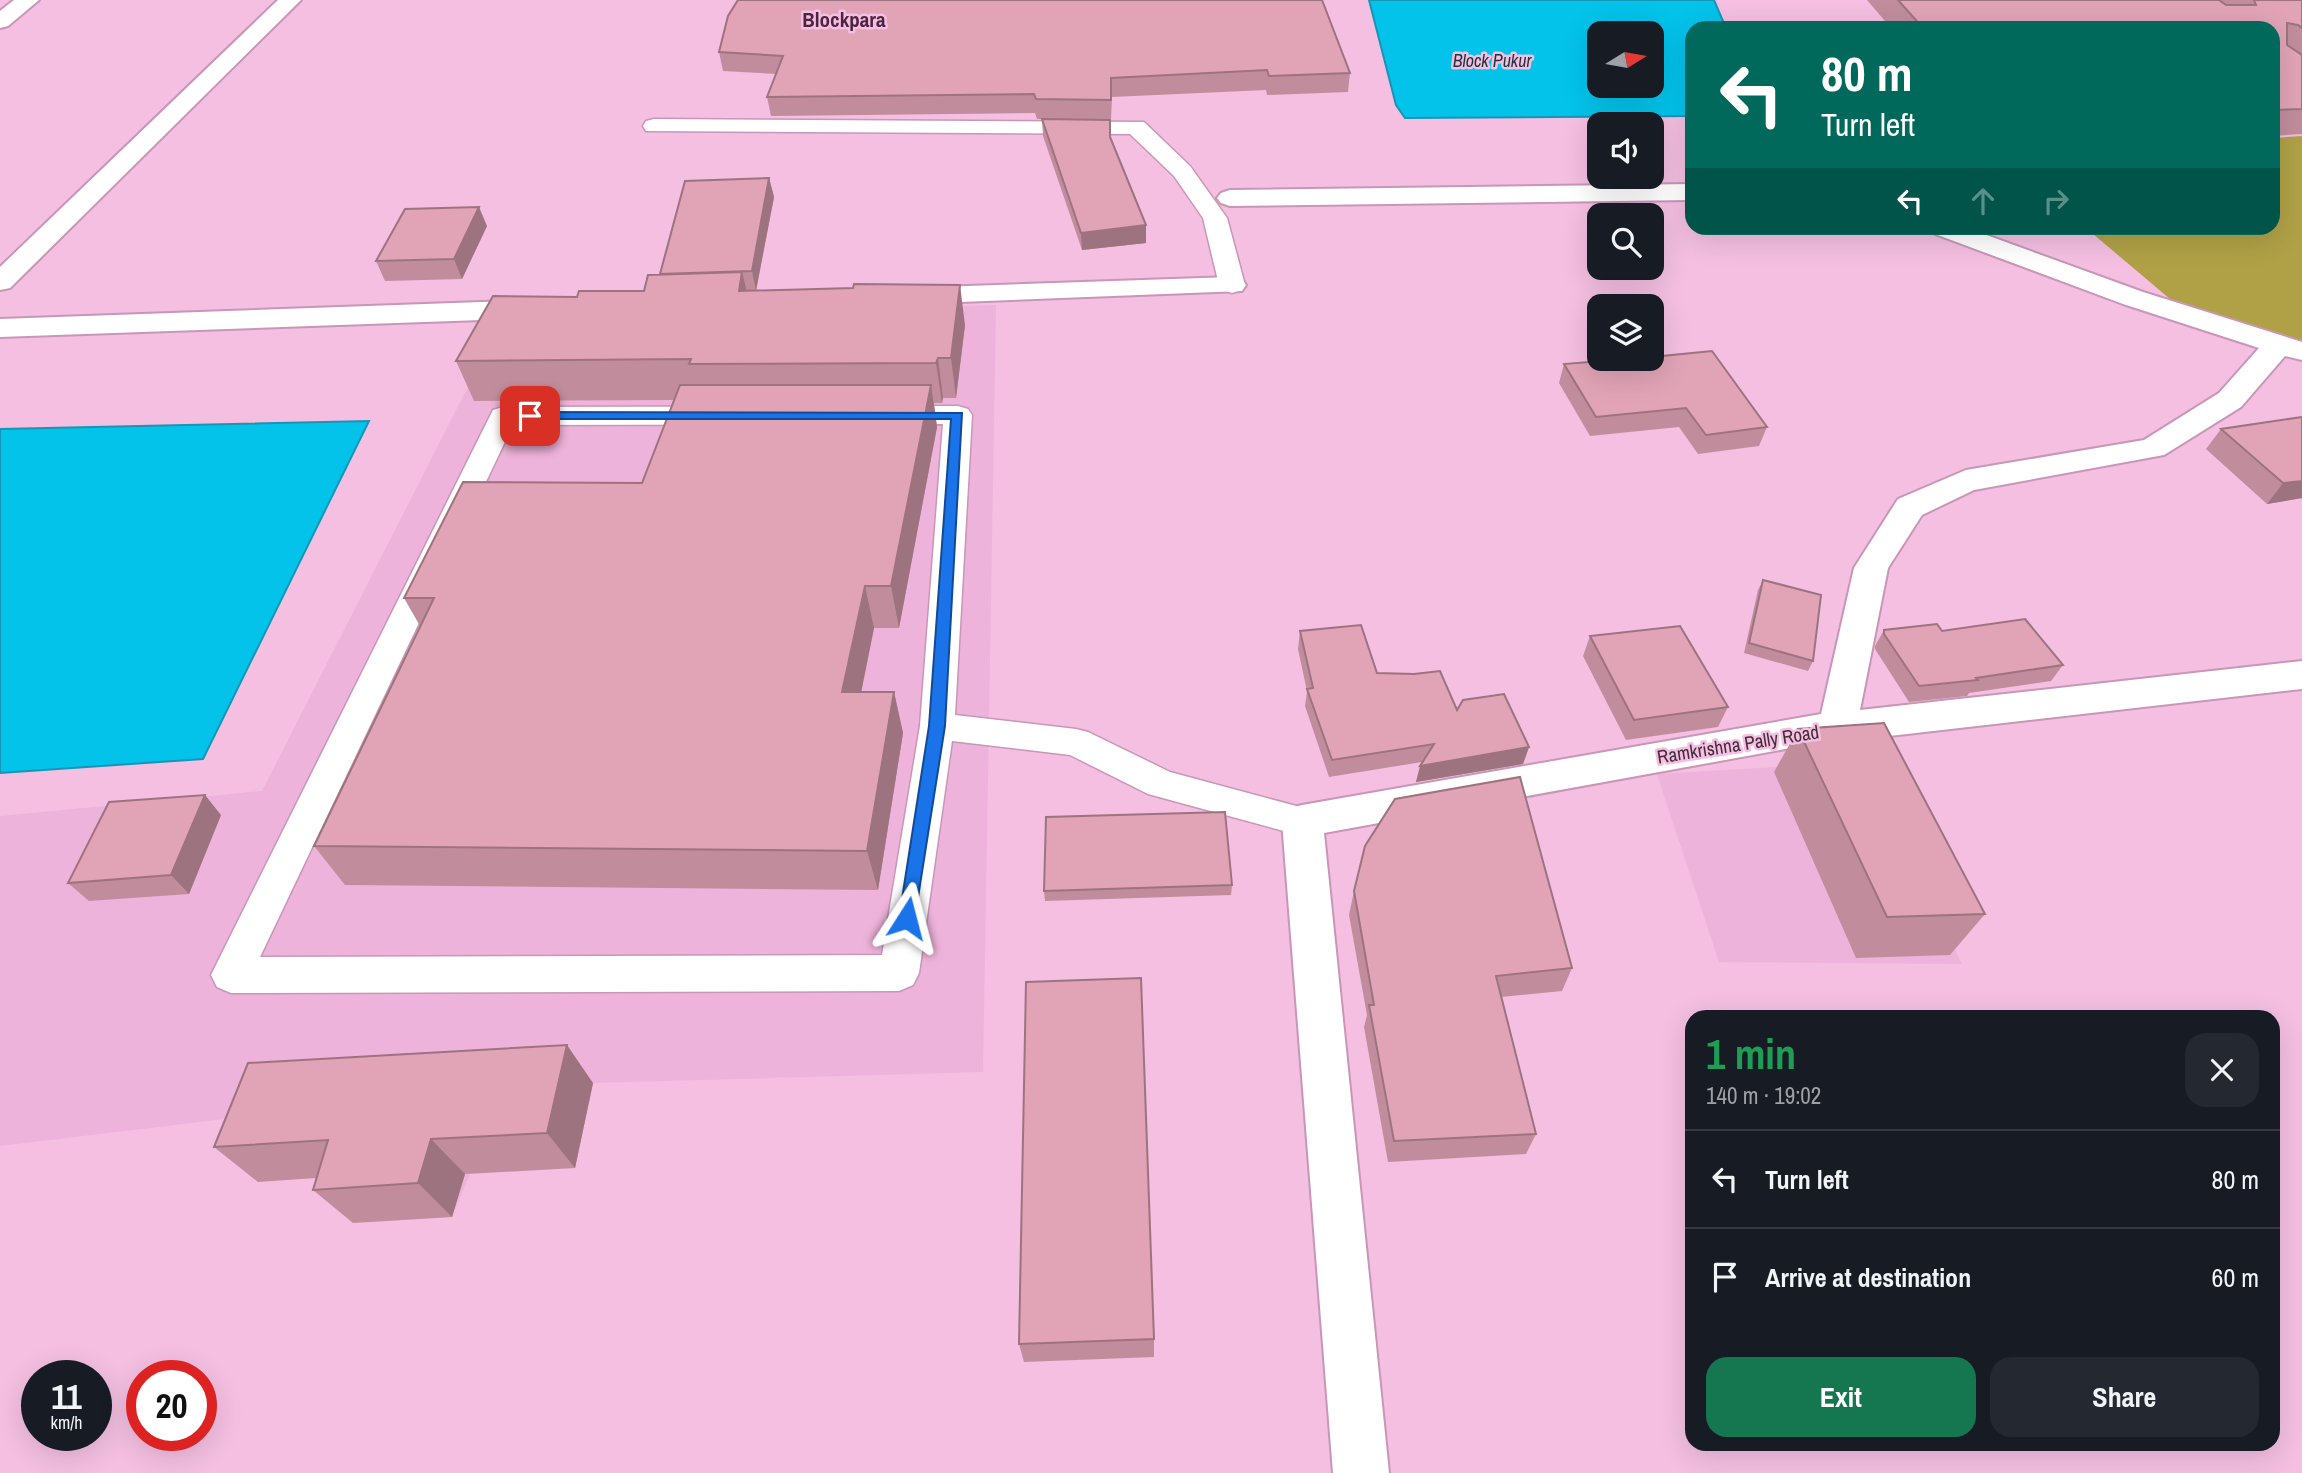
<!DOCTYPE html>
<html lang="en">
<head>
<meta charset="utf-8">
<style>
	body { margin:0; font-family:"Archivo Narrow",sans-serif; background:#242831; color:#f1f3f6; height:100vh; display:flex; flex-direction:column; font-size:26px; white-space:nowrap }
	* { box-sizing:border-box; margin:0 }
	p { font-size:23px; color:#9ea1a6 }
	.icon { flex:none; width:38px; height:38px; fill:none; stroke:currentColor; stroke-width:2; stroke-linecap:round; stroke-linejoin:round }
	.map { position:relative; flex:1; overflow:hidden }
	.sheet { position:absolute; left:1685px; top:1010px; width:595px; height:441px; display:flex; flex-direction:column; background:#171b24; border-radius:21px; box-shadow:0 7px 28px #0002 }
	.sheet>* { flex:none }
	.top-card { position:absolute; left:1685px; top:21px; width:595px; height:214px; border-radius:21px; box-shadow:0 7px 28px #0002; background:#00695c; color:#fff; overflow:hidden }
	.needle { width:46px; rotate:79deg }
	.tools { position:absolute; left:1587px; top:21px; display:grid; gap:14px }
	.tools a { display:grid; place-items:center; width:77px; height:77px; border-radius:14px; background:#171b24; box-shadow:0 7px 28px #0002; font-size:35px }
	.speed { position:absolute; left:21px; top:1360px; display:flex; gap:14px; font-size:35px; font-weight:700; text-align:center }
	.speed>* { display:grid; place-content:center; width:91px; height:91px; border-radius:50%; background:#171b24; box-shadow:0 7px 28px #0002; line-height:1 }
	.speed small { font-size:18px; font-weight:400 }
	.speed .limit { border:10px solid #d22; background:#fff; color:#111 }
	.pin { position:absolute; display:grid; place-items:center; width:60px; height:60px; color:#fff; margin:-30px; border-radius:14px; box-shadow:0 4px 10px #0006 }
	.me { position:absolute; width:77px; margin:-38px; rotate:9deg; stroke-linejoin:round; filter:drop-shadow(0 0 5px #0008) }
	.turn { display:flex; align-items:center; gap:24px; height:147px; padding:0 21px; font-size:32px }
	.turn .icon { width:91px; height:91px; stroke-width:2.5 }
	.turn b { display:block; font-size:49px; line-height:60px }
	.lanes { display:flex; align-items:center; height:66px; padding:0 21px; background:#0003; justify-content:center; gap:35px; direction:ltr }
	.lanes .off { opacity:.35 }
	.round { display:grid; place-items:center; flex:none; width:74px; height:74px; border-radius:21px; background:#242831 }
	.headline { display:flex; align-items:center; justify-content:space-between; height:119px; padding:0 21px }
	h1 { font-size:42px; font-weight:800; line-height:52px; color:#1e9e55 }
	.primary-button { display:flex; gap:14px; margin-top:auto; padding:14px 21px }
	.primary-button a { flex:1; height:80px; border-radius:21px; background:#15774f; color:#fff; font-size:28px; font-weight:800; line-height:80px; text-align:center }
	.primary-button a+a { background:#242831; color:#f1f3f6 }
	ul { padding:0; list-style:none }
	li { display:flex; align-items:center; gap:21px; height:98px; padding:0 21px; border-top:2px solid #363941 }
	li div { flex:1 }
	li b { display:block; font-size:26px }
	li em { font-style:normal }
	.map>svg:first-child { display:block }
</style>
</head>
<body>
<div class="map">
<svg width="2302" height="1473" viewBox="0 0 2302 1473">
	<rect width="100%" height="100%" fill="#f4bfe1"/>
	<path fill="#eeb3da" d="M996 305 983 1072 593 1083 575 1168 470 1174 452 1217 357 1223 367 1175 283 1112 0 1146V816L262 791 501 322Z
		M1862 762 1962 964 1719 962 1657 774Z"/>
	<path fill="#b0a147" d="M2302 136V340L2235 325 2170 299 2086 228H2273V138Z"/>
	<path fill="#03c3eb" stroke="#1696b6" stroke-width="2" fill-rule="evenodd" d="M1369 0H1714L1726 28H1692V116L1405 118 1396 105ZM1600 33H1652V86H1600Z
		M369 421 203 759 0 773V429Z"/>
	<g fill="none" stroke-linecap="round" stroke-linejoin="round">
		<defs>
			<path id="service" d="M654 119 1144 122 1190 166 1227 218 1245 285 1241 290 1232 293 1223 290 1219 285 1203 218 1174 176 1130 134 646 131 643 126 646 121Z
				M958 406 968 409 972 415 955 715 1076 729 1088 732 1170 772 1315 811 1320 821 1315 831 1302 836 1148 794 1070 755 952 741 919 973 913 985 899 991 231 993 217 987 211 975 217 963 493 410 503 407ZM943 424 920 726 882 955 260 957 513 425Z"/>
			<path id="minor" d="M14 0H39L8 26 0 28V11Z
				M278 0H301L10 288 0 290V267Z
				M1692 184V200L1230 206 1221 203 1217 198 1221 193 1230 190Z
				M1931 228H1967L2143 292 2302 342V360L2285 356 2241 407 2164 455 1974 490 1922 515 1888 568 1860 710 2302 661V689L1802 746 1324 833 1389 1473H1333L1282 821 1288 809 1302 805 1821 714 1854 568 1898 499 1966 470 2144 440 2219 393 2259 348 2123 304 1935 234Z
				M1232 277 1242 279 1246 285 1242 291 909 304 899 302 895 296 899 290 909 288Z
				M537 300 547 303 551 309 547 315 537 318 0 337V319Z"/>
		</defs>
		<use href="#service" stroke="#c896b7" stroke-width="3"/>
		<use href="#minor" stroke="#c896b7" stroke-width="4"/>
		<use href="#service" fill="#fff" fill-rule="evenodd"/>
		<use href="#minor" fill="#fff" fill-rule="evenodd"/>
	</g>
	<path fill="#c18d9d" d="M1867 0H2302V134L2273 136V28H1891Z
		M719 52 1350 73 1348 92 1267 95 1266 90 1112 97 1111 119H1037L1035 113 771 116 767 97 776 74 723 71Z
		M1042 119 1146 225V243L1082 250 1043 136Z
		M769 178 774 197 756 290 965 325 956 398H943L942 403H934L937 427 899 628H874L861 692H894L903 733 878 890 345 885 314 846 420 626 404 598 642 483 674 400 474 401 456 361 577 297 644 291 660 275V274Z
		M487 226 462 279 385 281 376 261Z
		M1791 228H1863L1794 231Z
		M1564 364 1767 427 1759 446 1698 454 1679 427 1590 436 1559 383Z
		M2302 417V498L2267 504 2206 449 2221 429Z
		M1763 580 1813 661 1808 671 1744 653 1758 590Z
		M1884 630 1942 631 2063 665 2051 681 1969 693 1967 696 1909 702 1875 649V646Z
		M1300 631 1377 673 1457 710 1529 747 1523 764 1416 782 1422 762 1329 777 1305 706 1307 691 1298 649Z
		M1590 636 1728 707 1718 727 1626 740 1583 656Z
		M1798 729 1985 914 1950 955 1856 958 1774 772Z
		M221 815 189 894 89 901 68 883Z
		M1232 885 1231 895 1045 901 1044 891Z
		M1354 891 1572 968 1562 991 1501 997 1536 1134 1526 1154 1388 1162 1364 1027 1367 1015 1349 915Z
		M593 1083 575 1168 465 1174 452 1217 353 1223 313 1190 316 1178 258 1182 214 1147Z
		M1154 1339V1357L1024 1362 1019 1344Z"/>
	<path fill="#9d737f" d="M769 178 774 197 756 291 752 271Z
		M479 207 487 226 462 279 454 259Z
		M1146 225V243L1082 250 1081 233Z
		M742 272 752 312 739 291Z
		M960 285 965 325 956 398 951 358Z
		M938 358 943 398 942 403 936 363Z
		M931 385 937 427 899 628 891 586Z
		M2302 481V498L2267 504 2283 483Z
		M865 586 874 628 853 733 842 692Z
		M894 692 903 733 878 890 867 851Z
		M1529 747 1523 764 1416 782 1420 766Z
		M205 795 221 815 189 894 171 875Z
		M567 1045 593 1083 575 1168 547 1133Z
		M431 1139 465 1174 452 1217 418 1183Z"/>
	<path fill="#e0a4b6" stroke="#9d737f" stroke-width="2" d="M738 0H1322L1350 73 1269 76 1267 70 1111 78V100L1036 99 1034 94 767 97 783 56 719 52 728 16Z
		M1898 0H2219L2226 5H2256L2254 0H2302V28L2298 25 2287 23V45L2302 55V109L2273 110V28H1923Z
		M1042 119 1110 120V137L1146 225 1081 233Z
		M769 178 752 271 660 274 685 181Z
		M479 207 454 259 376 261 405 209Z
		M742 272 739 291 853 288 854 284 960 285 951 358H938L936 363 689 364 691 359 456 361 493 296 577 297 579 291H644L648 275Z
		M1712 351 1767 427 1706 435 1686 408 1596 417 1564 364 1626 359H1652V357Z
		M680 385H931L891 586H865L842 692H894L867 851 314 846 434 598H404L463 482 642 483Z
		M2302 417V481L2283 483 2221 429Z
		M1763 580 1821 595 1813 661 1749 643Z
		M2025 619 2063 665 1976 678 1978 680 1919 686 1884 634V630L1937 624 1942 631Z
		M1361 625 1377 673 1414 674 1440 671 1457 710 1463 700 1504 694 1529 747 1420 766 1434 744 1332 760 1307 689 1313 688 1300 631Z
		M1680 626 1728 707 1634 720 1590 636Z
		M1884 723 1985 914 1887 917 1798 729Z
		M1520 777 1572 968 1496 976 1536 1134 1394 1141 1369 1005H1374L1354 891 1365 846 1395 799Z
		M205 795 171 875 68 883 109 802Z
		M1225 812 1232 885 1044 891 1046 817Z
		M1141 978 1154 1339 1019 1344 1026 982Z
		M567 1045 547 1133 431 1139 418 1183 313 1190 328 1140 214 1147 248 1063Z"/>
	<path fill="#1a73e8" stroke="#114b97" stroke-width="2" d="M530 412 962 413 945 726 914 923 907 925 901 923 899 918 929 726 951 419H525L523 416Z"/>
	<g text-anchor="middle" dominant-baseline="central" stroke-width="5" stroke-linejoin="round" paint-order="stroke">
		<g font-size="18" font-style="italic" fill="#1c353c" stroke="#f4bfe1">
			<text x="1492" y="60">Block Pukur</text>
		</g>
		<g font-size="19" fill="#422e3b" stroke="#f4bfe1">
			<text transform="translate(1738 744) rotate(-9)">Ramkrishna Pally Road</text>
		</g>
		<g font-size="21" font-weight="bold" fill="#4e2541" stroke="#f4bfe1">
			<text x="844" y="19">Blockpara</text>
		</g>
	</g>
</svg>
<div class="tools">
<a><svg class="needle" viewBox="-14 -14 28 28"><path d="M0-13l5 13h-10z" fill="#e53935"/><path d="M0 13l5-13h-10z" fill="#9ea1a6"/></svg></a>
<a><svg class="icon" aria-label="sound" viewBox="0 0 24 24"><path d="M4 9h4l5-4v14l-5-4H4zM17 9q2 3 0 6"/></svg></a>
<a><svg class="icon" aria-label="search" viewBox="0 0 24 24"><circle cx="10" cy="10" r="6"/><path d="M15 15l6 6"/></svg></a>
<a><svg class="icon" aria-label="layers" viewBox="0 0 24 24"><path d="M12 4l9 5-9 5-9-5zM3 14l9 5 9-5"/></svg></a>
</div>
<div class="speed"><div>11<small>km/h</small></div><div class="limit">20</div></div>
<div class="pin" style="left:530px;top:416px;background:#d93025"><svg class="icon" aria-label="arrive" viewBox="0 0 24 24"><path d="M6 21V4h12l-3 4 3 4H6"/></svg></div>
<svg class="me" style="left:907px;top:918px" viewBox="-20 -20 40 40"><path d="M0-17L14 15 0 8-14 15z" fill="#1a73e8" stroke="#fff" stroke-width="4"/></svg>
<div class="top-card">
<div class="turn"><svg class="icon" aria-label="left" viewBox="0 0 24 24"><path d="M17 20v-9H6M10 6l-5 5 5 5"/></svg><div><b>80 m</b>Turn left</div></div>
<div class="lanes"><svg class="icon" aria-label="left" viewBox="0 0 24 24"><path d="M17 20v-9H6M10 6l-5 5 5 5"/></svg><svg class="icon off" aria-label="ahead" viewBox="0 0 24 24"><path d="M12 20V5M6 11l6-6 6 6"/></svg><svg class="icon off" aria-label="right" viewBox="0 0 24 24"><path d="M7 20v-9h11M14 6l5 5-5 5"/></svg></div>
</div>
<section class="sheet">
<div class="headline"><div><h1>1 min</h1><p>140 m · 19:02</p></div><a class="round"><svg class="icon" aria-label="close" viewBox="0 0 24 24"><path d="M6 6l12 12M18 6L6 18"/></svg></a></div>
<ul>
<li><svg class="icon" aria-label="left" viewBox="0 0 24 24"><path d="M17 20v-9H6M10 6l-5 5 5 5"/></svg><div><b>Turn left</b></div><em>80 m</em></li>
<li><svg class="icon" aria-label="arrive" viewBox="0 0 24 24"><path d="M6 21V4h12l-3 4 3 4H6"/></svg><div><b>Arrive at destination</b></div><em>60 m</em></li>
</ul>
<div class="primary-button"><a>Exit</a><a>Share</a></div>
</section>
</div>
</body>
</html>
